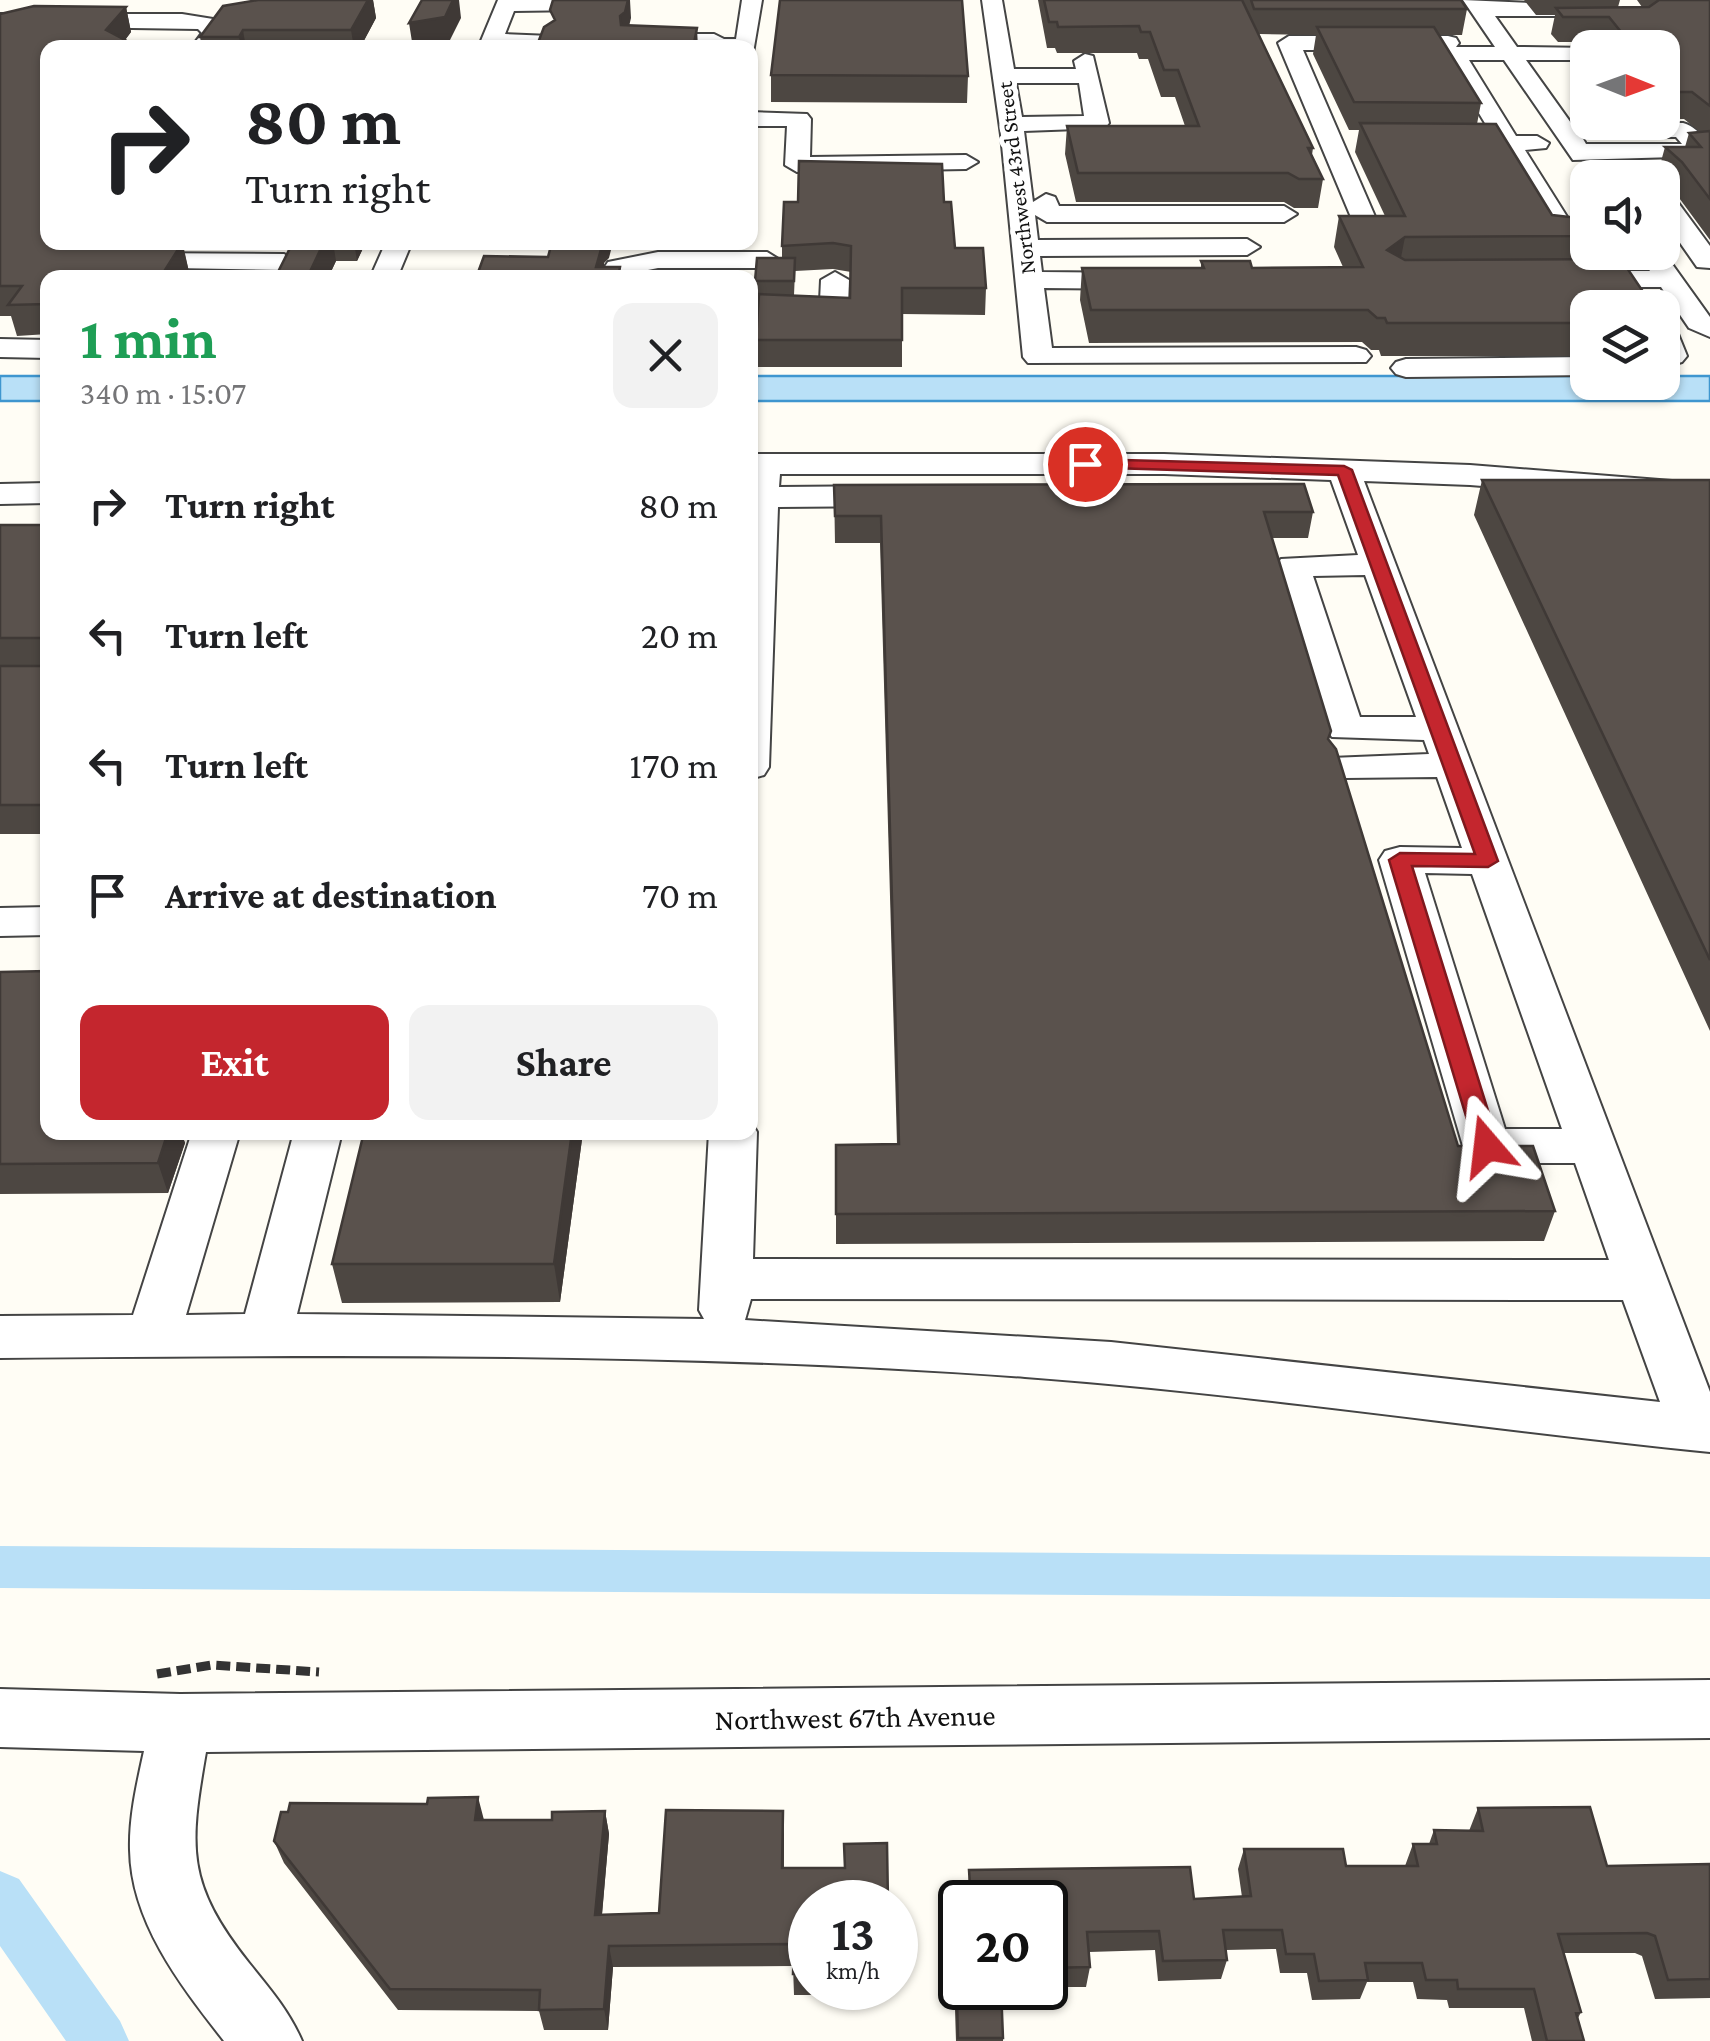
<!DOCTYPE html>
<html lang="en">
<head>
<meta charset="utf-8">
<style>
	body { margin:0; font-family:"Crimson Pro",serif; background:#f2f2f2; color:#202124; height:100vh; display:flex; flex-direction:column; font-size:38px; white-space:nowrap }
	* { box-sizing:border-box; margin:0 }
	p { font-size:32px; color:#757577 }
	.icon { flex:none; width:55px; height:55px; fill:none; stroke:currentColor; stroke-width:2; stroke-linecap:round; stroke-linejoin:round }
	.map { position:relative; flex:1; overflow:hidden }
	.drawer { position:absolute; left:40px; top:270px; width:718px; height:870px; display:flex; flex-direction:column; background:#fff; border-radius:20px; box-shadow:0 2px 8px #0004 }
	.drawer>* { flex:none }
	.banner { position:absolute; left:40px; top:40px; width:718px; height:210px; border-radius:20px; box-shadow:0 2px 8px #0004; background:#fff; color:#202124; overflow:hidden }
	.needle { width:65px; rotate:91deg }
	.buttons { position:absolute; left:1570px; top:30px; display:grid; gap:20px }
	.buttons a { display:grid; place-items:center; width:110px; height:110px; border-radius:20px; background:#fff; box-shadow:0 2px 8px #0004; font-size:50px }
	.speed { position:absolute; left:788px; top:1880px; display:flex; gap:20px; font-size:50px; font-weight:700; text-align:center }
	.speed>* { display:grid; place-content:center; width:130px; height:130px; border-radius:50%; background:#fff; box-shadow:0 2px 8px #0004; line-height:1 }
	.speed small { font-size:25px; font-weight:400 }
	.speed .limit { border:5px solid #111; border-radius:15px; background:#fff; color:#111 }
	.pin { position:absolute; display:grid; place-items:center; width:85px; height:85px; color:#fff; margin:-42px; border:5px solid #fff; border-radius:50%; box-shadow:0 2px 10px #0007 }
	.me { position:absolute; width:110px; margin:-55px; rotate:343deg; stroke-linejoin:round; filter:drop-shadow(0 0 8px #0008) }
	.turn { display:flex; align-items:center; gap:35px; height:210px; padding:0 40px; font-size:45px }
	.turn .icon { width:130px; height:130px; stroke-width:2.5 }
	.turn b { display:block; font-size:70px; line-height:85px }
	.round { display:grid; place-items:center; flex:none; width:105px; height:105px; border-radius:20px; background:#f2f2f2 }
	.overview { display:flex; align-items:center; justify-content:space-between; height:170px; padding:0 40px }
	h1 { font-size:60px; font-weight:700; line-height:75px; color:#1e9e55 }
	.action { display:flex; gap:20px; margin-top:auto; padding:20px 40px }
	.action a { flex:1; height:115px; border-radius:20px; background:#c4262e; color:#fff; font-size:40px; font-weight:700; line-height:115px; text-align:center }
	.action a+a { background:#f2f2f2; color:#202124 }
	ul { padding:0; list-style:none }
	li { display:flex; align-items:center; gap:30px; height:130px; padding:0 40px }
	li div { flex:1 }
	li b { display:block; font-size:38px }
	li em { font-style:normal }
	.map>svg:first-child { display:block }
</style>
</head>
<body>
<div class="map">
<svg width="1710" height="2041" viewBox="0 0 1710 2041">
	<rect width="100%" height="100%" fill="#fffdf5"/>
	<path fill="#b9e0f7" stroke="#3f96cf" stroke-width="2.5" d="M0 376H47V401H0Z
		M750 376H1587L1588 382H1662L1663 376H1710V401H750Z"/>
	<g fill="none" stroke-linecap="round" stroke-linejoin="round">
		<path fill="#b9e0f7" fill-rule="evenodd" d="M0 1546 1710 1557V1599L0 1588Z
			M0 1871 19 1879 120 2021 129 2041H66L0 1946Z"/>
		<defs>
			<path id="minor" d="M498 0H594L590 8 583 10 514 11 505 34 551 36 554 41 551 46 478 48Z
				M742 0H762L753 53 750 48 638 46 627 40 638 34H714L724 39H736Z
				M982 0H1002L1014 69H1076L1074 61 1085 54 1093 56 1109 123 1105 128 1024 131 1033 202 1046 194 1055 197 1059 206H1284L1297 214 1284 222H1047L1035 215 1038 240 1247 239 1260 247 1247 255 1040 256 1042 272 1143 273 1157 281 1143 289 1044 288 1052 348 1356 347 1366 350 1371 356 1366 362 1028 363 1023 357 1001 135ZM1016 83H1079L1084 116 1022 117Z
				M1463 0 1599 6 1602 10 1599 14 1592 16H1495L1517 47 1592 48H1588V60H1526L1571 123H1683C1696 126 1710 142 1710 156L1573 160 1504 60H1469L1516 136H1537L1549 143 1546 148 1525 150 1576 231H1588V247L1559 245 1443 54 1446 50H1303L1383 235 1370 243 1361 241 1278 43 1289 36H1448L1456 38 1459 43 1456 47H1495ZM1582 137H1676L1682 144H1586Z
				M0 14H182L213 19 225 32 214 48H191L202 33 198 29 0 26Z
				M750 112 807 114 811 119 810 157 966 155 978 162 966 169 797 172 785 165 787 126H750Z
				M1662 190 1671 193 1710 246V268L1697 267 1662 217Z
				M386 242H412L397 278H370Z
				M1662 250 1710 317V337L1689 328 1661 287H1576L1562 279 1576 271H1650L1640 256Z
				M658 252H767L780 260 767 268H658L618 276 604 268 608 262Z
				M130 253 284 254 297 262 284 270 120 267 117 261Z
				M835 272 849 280 848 310 844 316 750 317V301H820L821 280Z
				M1662 321 1676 329 1687 356 1682 362 1662 368Z
				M0 339 48 340V358L0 357Z
				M1588 357V375L1406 377 1396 374 1391 368 1396 362 1406 359Z
				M750 454H1164L1470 465 1710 484V504L1470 485 1364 481 1710 1392V1452C1481 1429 1254 1394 1025 1377 684 1352 342 1355 0 1358V1316L133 1315 192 1132H240L186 1315 245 1314 294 1132H342L297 1314 704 1319 699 1310 709 1132H750V1120L757 1132 753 1259 1609 1260 1575 1163H1487L1470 1158 1463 1146 1379 860 1385 851 1400 847 1462 848 1437 777 1345 778 1331 774 1326 766 1331 758 1429 754 1424 740 1332 737 1326 729 1276 566 1281 559 1358 555 1331 480 1164 474H780L779 487 896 486 907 489 912 496 907 503 896 506 778 507 769 767 764 775 750 779ZM1365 575 1416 717H1360L1313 576ZM1425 873 1472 874 1562 1129H1505ZM751 1299 1623 1300 1660 1402 1111 1342 745 1320Z
				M48 483V503L0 504V484Z
				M48 907V935L0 936V908Z
				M1710 1680V1738L206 1752C189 1849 186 1883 249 1963 270 1989 289 2011 302 2041H224C182 1987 131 1923 130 1850 129 1817 137 1783 144 1751L0 1747V1689L180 1694Z"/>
		</defs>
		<use href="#minor" stroke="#444" stroke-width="4"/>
		<path stroke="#333" stroke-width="9" stroke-dasharray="14 6" stroke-linecap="butt" d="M157 1674 212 1665 319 1672"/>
		<use href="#minor" fill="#fff" fill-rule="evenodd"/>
	</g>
	<path fill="#4d4742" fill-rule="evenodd" d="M258 0H373L376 18 360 48H202L200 37Z
		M1038 0H1461L1467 9 1462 35H1439L1481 103 1477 124 1552 215 1588 219V252H1601L1588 308V356H1381L1379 350H1371L1362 342 1089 343 1080 300 1082 268H1201V261L1252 268 1343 267 1334 247 1339 216H1385L1355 152 1359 130H1349L1313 54 1316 35 1259 34 1313 148 1312 155 1323 179 1318 208H1294L1284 202H1076L1065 154 1067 126H1185L1175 97H1161L1148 59H1139L1137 53H1057L1055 48H1047Z
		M1524 0H1620L1618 7H1642L1637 0H1710V240L1674 191 1662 180V178L1657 176 1665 147H1685L1689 133 1700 132 1684 119H1662V48H1607L1603 42H1558L1551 34 1555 15H1536Z
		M126 7 131 32 125 40 126 45 48 242H235L231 248 184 249 189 272 48 278V334L17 336 11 316H0V14Z
		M771 75 968 76 967 103 771 102Z
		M944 202 955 248 986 288 985 315 902 314V367H757L756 340 759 297H756L755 281 782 258V246ZM833 269 851 272 850 298 794 295 795 271Z
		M293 242H366L357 261H336L328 278H275Z
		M1482 480H1710V1031L1474 515Z
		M834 485 1313 512 1308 538H1272L1329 740 1458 1146 1555 1211 1544 1241 836 1244V1145L897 1144 880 543H835Z
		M0 525H48V834H0Z
		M0 972 48 1132H181L185 1143 168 1193 0 1194Z
		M583 1132 560 1302 342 1303 332 1264Z
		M1478 1808 1607 1866 1710 1864V1998L1655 1999 1642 1956 1635 1953H1564L1581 2012 1578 2018 1584 2041H1532L1524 2008H1449L1447 2000 1417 1999 1413 1982H1367L1360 1999 1312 2000 1307 1973H1280L1276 1949 1226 1950 1227 1960 1221 1979 1158 1981 1155 1950 1089 1952 1090 1967 1086 1987H1045V1902H968L969 1870 1194 1899 1242 1897 1238 1869 1244 1849 1346 1866H1405L1413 1844H1429L1434 1830 1469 1831Z
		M605 1811 609 1834 602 1915 659 1913 784 1834V1868H845L887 1843 810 1902V1988H830V1995H794L793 1966 613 1967 608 2030H544L539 2011 398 2010 284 1863 274 1841 484 1820H552Z
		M956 1959 1003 2038V2041H956L954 1979Z"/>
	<path fill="#3f3936" d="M368 0H373L376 18 360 48H354L351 30Z
		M453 0H459L461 18 448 44 429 48H413L409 23Z
		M628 0H630L631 18 627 35 621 39 620 16Z
		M126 7 131 32 125 40 127 48H121L106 30Z
		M697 28 698 48H693Z
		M243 30 246 48H241L239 37Z
		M1405 237 1399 268 1387 250Z
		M324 242H333L336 261 328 278H307Z
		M354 242H366L357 261Z
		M599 242H613L609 258 604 263 605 273 596 267Z
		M182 243 189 272 186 278H160Z
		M168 1132H181L185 1143 168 1193 158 1163Z
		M572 1132H583L560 1302 554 1264Z
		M478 1797 484 1820H475Z
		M605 1811 609 1834 600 1936 595 1915Z
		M783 1811 784 1834 783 1890 782 1868Z
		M609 1946 613 1967 608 2030 604 2009Z"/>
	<path fill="#5a524d" stroke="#3f3936" stroke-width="2.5" d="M258 0H368L351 30H243L239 37H200L223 6Z
		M422 0H453L445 17 409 23Z
		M553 0H628L625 12 620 16 621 25 697 28 693 48H536L544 27 555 20 550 10Z
		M780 0H962L968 76 771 75Z
		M1044 0H1242L1313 148H1308L1323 179H1299L1288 173H1078L1067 126H1199L1178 70H1164L1150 32H1141L1139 26 1058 27 1057 22H1049Z
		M1251 0H1461L1467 9H1254Z
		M1659 0H1710V106L1692 92H1662V48H1634L1609 17H1563L1556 8 1649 7Z
		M34 6 126 7 106 30 125 40 121 45H136L141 48H48V242L182 243 160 278H48V304L8 305 22 286H0V14Z
		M1317 27H1434L1481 103 1354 102Z
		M1360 123 1496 124 1552 215 1588 219V236L1405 237 1387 250 1405 260 1621 259 1654 308H1588V323H1387L1385 318H1377L1368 310H1091L1082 268H1204L1201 261H1250L1252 268 1363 267 1339 216H1405Z
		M1710 131V199L1682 162 1665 147H1701L1689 133Z
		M799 161 942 164 944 202H951L955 248H983L986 288H902V340H756L759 294 850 298 851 246 833 243 782 246 784 202H798Z
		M293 242H324L307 278H275Z
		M552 242H600L602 246 596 267H620L618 278H476L484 256 548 257Z
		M757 258H795L794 281H755Z
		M1482 480H1710V960Z
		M1304 484 1313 512H1264L1331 731 1328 739 1336 749 1458 1146H1533L1555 1211 836 1214V1145L899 1144 881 516H835L834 485Z
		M0 525H48V805H0V666H42V638H0Z
		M48 971V1132H168L158 1163 0 1164V972Z
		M364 1132H572L554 1264H332Z
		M478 1797 475 1820H552V1812L605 1811 595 1915 659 1913 666 1810 783 1811 782 1868H845L844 1844 887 1843 888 1902H810V1974H793L794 1944 609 1946 604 2009 539 2010 540 1990 390 1989 274 1841 281 1812H288L290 1803 427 1804 428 1798Z
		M1590 1807 1607 1866 1710 1864V1979L1668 1980 1655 1936 1647 1933 1558 1934 1581 2012 1576 2013 1584 2041H1547L1534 1989H1458L1457 1980H1426L1422 1963H1365L1368 1980 1319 1981 1314 1954H1286L1282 1930H1223L1227 1960 1163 1961 1159 1931 1087 1932 1090 1967 1045 1968V1902H971L969 1870 1190 1867 1194 1899 1251 1896 1244 1849H1343L1346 1866H1418L1413 1844H1437L1434 1830 1483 1831 1478 1808Z
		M956 1959H960V1988H1001L1003 2038H958Z"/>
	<path fill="#c4262e" stroke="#7f191e" stroke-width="2.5" d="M1085 459 1344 466 1352 470 1498 861 1488 867 1412 866 1499 1146 1496 1152H1478L1475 1146 1389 860 1400 853 1475 854 1338 475 1079 467V460Z"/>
	<g text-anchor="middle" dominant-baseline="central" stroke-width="10" stroke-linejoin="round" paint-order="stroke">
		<g font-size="22" fill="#111" stroke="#fff">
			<text transform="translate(1016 178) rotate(-97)">Northwest 43rd Street</text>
		</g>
		<g font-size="30" fill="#111" stroke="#fff">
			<text transform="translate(855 1717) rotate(-1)">Northwest 67th Avenue</text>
		</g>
	</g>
</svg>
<div class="buttons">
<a><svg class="needle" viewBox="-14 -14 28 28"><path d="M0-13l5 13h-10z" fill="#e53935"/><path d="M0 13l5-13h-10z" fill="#757577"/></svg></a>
<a><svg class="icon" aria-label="sound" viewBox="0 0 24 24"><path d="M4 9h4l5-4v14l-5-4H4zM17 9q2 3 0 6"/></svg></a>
<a><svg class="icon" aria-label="layers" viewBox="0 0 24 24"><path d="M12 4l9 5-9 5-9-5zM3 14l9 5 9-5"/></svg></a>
</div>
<div class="speed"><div>13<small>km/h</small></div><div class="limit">20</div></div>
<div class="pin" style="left:1085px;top:464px;background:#d93025"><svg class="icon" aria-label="arrive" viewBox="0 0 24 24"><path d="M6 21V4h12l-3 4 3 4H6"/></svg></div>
<svg class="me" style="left:1487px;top:1146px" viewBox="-20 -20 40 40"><path d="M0-17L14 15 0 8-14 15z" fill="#c4262e" stroke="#fff" stroke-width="4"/></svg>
<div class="banner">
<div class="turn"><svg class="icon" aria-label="right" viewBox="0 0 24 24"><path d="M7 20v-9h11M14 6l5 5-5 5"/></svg><div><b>80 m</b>Turn right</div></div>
</div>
<section class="drawer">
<div class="overview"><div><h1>1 min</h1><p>340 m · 15:07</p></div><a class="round"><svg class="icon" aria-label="close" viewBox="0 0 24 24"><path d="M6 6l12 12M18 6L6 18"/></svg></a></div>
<ul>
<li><svg class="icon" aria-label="right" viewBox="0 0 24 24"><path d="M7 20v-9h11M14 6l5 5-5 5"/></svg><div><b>Turn right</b></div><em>80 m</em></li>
<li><svg class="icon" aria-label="left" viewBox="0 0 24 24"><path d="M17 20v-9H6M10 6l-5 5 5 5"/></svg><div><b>Turn left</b></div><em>20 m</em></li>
<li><svg class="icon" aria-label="left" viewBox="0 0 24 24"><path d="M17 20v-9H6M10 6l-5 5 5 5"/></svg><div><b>Turn left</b></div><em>170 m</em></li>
<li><svg class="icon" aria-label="arrive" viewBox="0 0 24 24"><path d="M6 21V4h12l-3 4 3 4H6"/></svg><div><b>Arrive at destination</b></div><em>70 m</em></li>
</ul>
<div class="action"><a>Exit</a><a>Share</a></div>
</section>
</div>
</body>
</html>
